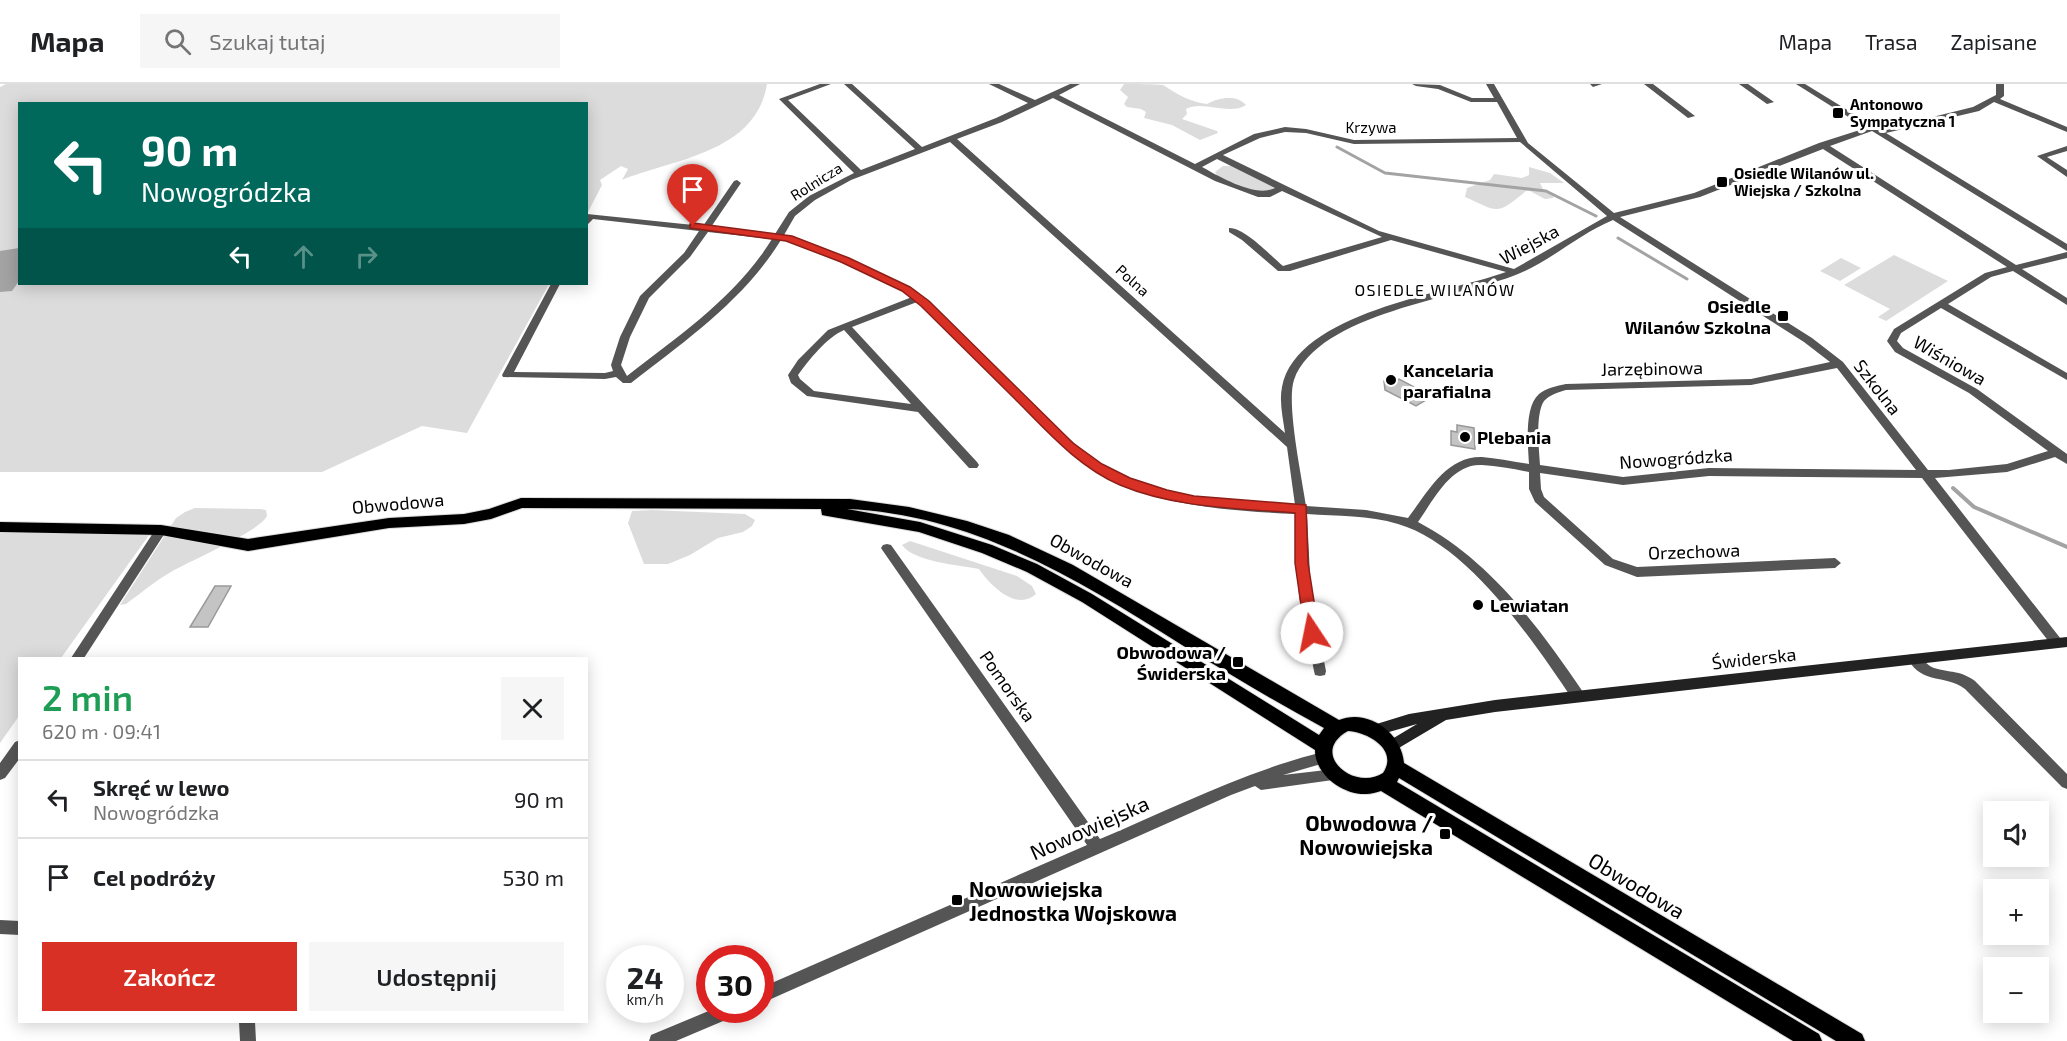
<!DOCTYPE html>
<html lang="pl">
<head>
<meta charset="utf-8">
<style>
	body { margin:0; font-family:"Exo 2",sans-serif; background:#f6f6f6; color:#202124; height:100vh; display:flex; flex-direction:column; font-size:22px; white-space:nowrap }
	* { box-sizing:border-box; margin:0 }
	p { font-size:20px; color:#757577 }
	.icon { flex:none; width:33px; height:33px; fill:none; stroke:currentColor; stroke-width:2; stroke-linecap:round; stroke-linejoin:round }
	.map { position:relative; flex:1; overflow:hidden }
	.sheet { position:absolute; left:18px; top:573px; width:570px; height:366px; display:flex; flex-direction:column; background:#fff; border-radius:0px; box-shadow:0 3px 15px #0003 }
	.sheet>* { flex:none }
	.guide { position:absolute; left:18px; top:18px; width:570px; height:183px; border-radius:0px; box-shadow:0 3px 15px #0003; background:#00695c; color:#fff; overflow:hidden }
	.fabs { position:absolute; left:1983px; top:717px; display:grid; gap:12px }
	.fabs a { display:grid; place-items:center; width:66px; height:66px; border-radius:0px; background:#fff; box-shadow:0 3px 15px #0003; font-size:30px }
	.speed { position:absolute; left:606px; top:861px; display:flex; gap:12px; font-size:30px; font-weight:700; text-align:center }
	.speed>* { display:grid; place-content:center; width:78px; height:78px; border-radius:50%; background:#fff; box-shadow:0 3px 15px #0003; line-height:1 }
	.speed small { font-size:15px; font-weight:400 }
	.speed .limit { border:9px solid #d22; background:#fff; color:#111 }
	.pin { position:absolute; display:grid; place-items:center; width:51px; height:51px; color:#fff; margin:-62px -26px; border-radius:50% 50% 50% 0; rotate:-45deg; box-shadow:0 0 6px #0007 }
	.pin .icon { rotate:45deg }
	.me { position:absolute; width:66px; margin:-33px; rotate:349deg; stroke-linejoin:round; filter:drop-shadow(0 0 4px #0008) }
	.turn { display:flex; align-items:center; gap:21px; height:126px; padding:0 24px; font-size:27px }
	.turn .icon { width:78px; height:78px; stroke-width:2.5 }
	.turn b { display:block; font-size:42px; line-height:51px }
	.lanes { display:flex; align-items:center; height:57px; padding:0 24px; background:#0003; justify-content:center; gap:30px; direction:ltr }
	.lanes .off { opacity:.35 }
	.round { display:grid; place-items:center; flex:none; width:63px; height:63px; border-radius:0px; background:#f6f6f6 }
	.headline { display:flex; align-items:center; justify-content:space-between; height:102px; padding:0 24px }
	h1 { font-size:36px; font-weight:600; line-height:45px; color:#1e9e55 }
	.primary-button { display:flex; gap:12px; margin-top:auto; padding:12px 24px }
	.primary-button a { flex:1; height:69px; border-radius:0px; background:#d93025; color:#fff; font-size:24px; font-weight:600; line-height:69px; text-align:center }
	.primary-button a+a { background:#f6f6f6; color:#202124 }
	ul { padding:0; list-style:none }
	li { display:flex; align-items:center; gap:18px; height:78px; padding:0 24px; border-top:2px solid #e0e0e0 }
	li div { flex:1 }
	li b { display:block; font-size:22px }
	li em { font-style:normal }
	header { display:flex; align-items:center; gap:36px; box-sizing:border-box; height:84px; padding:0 30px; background:#fff; border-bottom:2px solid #e0e0e0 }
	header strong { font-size:28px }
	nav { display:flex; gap:33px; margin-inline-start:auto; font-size:21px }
	.search { width:420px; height:54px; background:#f6f6f6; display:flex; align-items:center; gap:15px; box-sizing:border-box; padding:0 21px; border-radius:0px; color:#757577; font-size:22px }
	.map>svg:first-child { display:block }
</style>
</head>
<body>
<header>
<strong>Mapa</strong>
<div class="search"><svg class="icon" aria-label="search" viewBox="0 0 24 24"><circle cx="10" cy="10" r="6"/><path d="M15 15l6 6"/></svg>Szukaj tutaj</div>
<nav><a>Mapa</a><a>Trasa</a><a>Zapisane</a></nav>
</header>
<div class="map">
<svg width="2067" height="957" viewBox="0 0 2067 957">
	<rect width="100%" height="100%" fill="#fff"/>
	<path fill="#dcdcdc" d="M6 0H767C756 69 674 75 622 96L628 85 621 82 600 96 602 101 587 130 586 20H20V200H549L467 349 422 342 322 388H0V3Z
		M1124 0C1134 0 1154 0 1163 1 1177 10 1190 18 1207 20 1218 14 1236 10 1246 21 1229 32 1203 16 1186 25L1187 30 1182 35 1217 47 1218 49 1200 56 1172 41 1144 34 1146 28 1141 25 1127 23 1124 20 1128 13 1120 6Z
		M1223 82H1232L1275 104C1258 114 1235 99 1218 93L1215 88Z
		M1529 83 1550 89 1564 99H1540L1543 105 1554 111 1553 114 1545 115 1530 107H1526C1496 132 1499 128 1465 113L1467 104 1490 96 1494 90 1522 94 1529 91Z
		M1894 171 1948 197 1886 237 1878 233 1890 225 1844 201Z
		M1841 174 1861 184 1840 197 1820 187Z
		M195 424 260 425 266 426 267 432C259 448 191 476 171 488 155 497 141 509 126 520L120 521 176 434 185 428Z
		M652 426 745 430 755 436 752 442 743 448 718 454 690 471 668 480H644L628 439 632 427Z
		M157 440 61 574H20L19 632 0 659V441Z
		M910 457 1017 492 1032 502 1036 510C1016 528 990 501 979 485 959 481 914 478 902 461Z"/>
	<path fill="#a3a3a3" d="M19 164V197L12 207 0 208V167Z"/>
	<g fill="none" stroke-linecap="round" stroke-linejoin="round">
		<path stroke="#a3a3a3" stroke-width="3" d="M1337 63 1385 89 1546 107 1596 132
			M1618 154 1687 195"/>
		<path stroke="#a3a3a3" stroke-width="4" d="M1953 404 1974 423 2067 463"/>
	</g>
	<path fill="#c4c4c4" stroke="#999" stroke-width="1.5" d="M1389 293 1396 297 1399 295 1422 307 1419 312 1426 316 1416 322 1385 306 1384 297Z
		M1457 341 1474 344 1475 365 1451 361V347L1457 348Z
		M215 502H231L208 543H190Z"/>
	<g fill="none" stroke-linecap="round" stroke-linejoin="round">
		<defs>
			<path id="primary" d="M521 414 850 415 909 423 967 437 1009 451 1073 481 1339 636C1368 624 1402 649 1404 679L1862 950 1865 957H1836L1399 694 1397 698 1819 950 1822 957H1793L1381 707C1377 708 1371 710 1366 710 1343 711 1315 691 1315 666L1082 518 1027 488 982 469 919 448 827 432 822 431 821 425 522 424 491 435 464 440 389 444 248 467 161 451 0 448V438L161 441 248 455 389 434 464 430 489 425ZM847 425C972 430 1079 496 1182 561 1229 590 1276 618 1324 644L1319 651 1092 510 1037 480 992 461 920 438ZM1348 647C1367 648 1399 665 1383 689 1354 708 1308 669 1348 647Z"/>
		</defs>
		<use href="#primary" stroke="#dbdbdb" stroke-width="2"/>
		<path fill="#555" fill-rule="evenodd" d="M820 0H831L788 16 861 86 915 65 844 0H852L922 63 996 34 1028 19 989 0H999L1035 16 1070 0H1080L1059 11 1195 80 1254 50 1285 43 1306 45 1354 56 1517 54 1497 18H1471L1438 5 1416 2 1412 0 1440 1 1472 14H1494L1486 0H1494L1528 59 1614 129 1694 109 1819 59 1866 44 1796 0H1805L1880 46 1973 23 1996 11V0H2004V12L2000 15 2067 43V48L1994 18 1979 27 1886 49 2067 160V167L1872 47 1830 62 2016 181 2067 168V174L2022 185 2067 214V221L2013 187 1991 193 1948 220 2067 289V296L1941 224 1901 249 1897 257 1903 264 1977 305 2067 370V380L2055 373 2007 388 1935 394 2064 559 2063 563H2053L1922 394 1709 392 1623 401 1540 389 1541 405 1544 413 1613 475 1637 483 1835 474 1841 479 1835 484 1637 493 1605 481 1535 418 1529 405V388C1514 385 1498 382 1482 381 1451 379 1433 417 1418 438 1490 476 1538 542 1583 608L1585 612 1583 616 1578 618 1573 616C1534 558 1468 460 1398 440 1369 431 1337 432 1307 430L1311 512 1326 587 1325 591 1320 592 1315 591 1314 587 1299 512 1295 430C1237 427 1175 424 1120 400 1080 384 1051 351 1021 320 987 286 953 251 917 218L852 243 977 378 979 381 977 384H969L918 328 807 312 791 299 788 291 798 276 828 246 912 213 895 203 820 169 786 157 781 156C744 216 685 257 631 299H623L616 293 605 295 503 293 502 291 551 200H560L514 288 605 289 613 287 611 281 620 253 640 212 684 169 699 147 593 135 586 142 587 130 703 142 734 97 737 96 741 99 711 143 775 150 789 128 809 112 854 89 779 15ZM1053 14 1215 97 1258 113H1270L1282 107 1382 153 1283 182C1271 172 1244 143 1229 144V148L1242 156 1278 187H1290L1391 156 1506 188C1445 210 1297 228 1282 303 1279 318 1283 334 1285 349L957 55 1002 38ZM1285 48 1306 49 1354 60 1520 58 1607 132 1514 185 1379 147 1223 71 1260 54ZM950 58 1287 363 1295 421C1235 418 1167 417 1114 388 1094 377 1078 363 1062 348L916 207 826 165 784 151 795 132 815 116 851 96ZM1823 65 2007 183 1985 189 1894 245 1887 257 1895 268 1969 309 2048 367 2007 380 1949 386H1928L1843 278 1812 254 1620 133 1700 113ZM1217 75 1275 104C1256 114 1220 93 1202 83ZM1613 136 1804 258 1830 278 1751 295 1566 300C1557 302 1546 304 1539 310 1524 323 1528 361 1529 380 1513 378 1497 374 1482 373 1446 372 1427 409 1408 434L1366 426 1306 422C1302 394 1286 319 1294 296 1318 229 1460 214 1518 190 1552 176 1579 150 1613 136ZM708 148 772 155C737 212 680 251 627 292L621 281 630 253 649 214 690 173ZM844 246 911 320 814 307 800 295 798 291C810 275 826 254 844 246ZM1837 284 1916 386 1709 384 1623 393 1540 381C1539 365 1535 331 1544 317 1549 311 1559 308 1566 306L1751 301Z
			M1590 0H1602L1593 3Z
			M1644 0H1653L1695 32 1688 34Z
			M1739 0H1748L1774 18 1767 20Z
			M2067 62V67L2047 73 2067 86V93L2037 72Z
			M161 442 167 446 165 449 84 574H71L157 443Z
			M887 460 891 461 1100 755C1173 724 1246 687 1323 668L1328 670 1330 674 1328 678 1283 691 1335 685 1340 687 1342 691 1340 695 1261 706 1255 702 1231 711 760 920V904L1087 761 883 467 881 464 883 461Z
			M1914 570C1922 573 1926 581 1934 584 1950 589 1960 586 1975 597L2067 690V705L2062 703 1965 605C1946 590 1922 601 1908 575L1909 571Z
			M20 656V674L5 694 0 696V679L15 658Z
			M0 836 20 837V851L0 850Z
			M711 926H737L735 932 676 957H649L651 951Z
			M239 938H255L256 957H240Z"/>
		<path fill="#222" fill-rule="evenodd" d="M2067 553V563L1495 628 1446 636 1392 668 1387 666 1385 662 1387 658 1417 640 1375 652 1370 650 1368 646 1370 642 1409 630 1495 616Z"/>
		<use href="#primary" fill="#000" fill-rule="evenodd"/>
	</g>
	<path fill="#d93025" stroke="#8d1f18" stroke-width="1.5" d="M693 139 792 152 849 174 910 203 929 217 1073 359 1102 380 1130 394 1167 406 1194 412 1306 421 1308 479 1319 549 1317 553H1307L1305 549 1295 479V429C1236 424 1175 424 1120 401 1078 383 1047 347 1015 315 984 284 952 253 921 222L902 207 841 178 786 157 690 144V140Z"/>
	<g fill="#000" stroke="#fff" stroke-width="2">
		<rect x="1832" y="23" width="12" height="12" rx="3"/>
		<rect x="1716" y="92" width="12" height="12" rx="3"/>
		<rect x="1777" y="226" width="12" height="12" rx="3"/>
		<circle cx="1391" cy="296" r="6"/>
		<circle cx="1465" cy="353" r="6"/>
		<circle cx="1478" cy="521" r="6"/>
		<rect x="1232" y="572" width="12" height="12" rx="3"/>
		<rect x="1439" y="744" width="12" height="12" rx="3"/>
		<rect x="951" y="810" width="12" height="12" rx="3"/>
	</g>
	<g text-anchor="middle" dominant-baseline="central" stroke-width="6" stroke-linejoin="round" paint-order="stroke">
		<g font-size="15" font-weight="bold" fill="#000" stroke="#fff" text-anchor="start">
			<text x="1850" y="20">Antonowo<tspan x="1850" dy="17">Sympatyczna 1</tspan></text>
			<text x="1734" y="89">Osiedle Wilanów ul.<tspan x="1734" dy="17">Wiejska / Szkolna</tspan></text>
		</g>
		<g font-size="15" fill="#000" stroke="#fff">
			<text x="1371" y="43">Krzywa</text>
			<text transform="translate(816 97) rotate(-32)">Rolnicza</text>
			<text transform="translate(1133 196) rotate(42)">Polna</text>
		</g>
		<g font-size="16" letter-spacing="1.5" fill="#000" stroke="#fff">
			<text x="1435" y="205">OSIEDLE WILANÓW</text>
		</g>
		<g font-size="18" fill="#000" stroke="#fff">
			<text transform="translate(1529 160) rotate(-28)">Wiejska</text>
			<text transform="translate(1950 276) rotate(30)">Wiśniowa</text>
			<text transform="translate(1652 284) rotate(-1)">Jarzębinowa</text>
			<text transform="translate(1878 303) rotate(52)">Szkolna</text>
			<text transform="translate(1676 374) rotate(-4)">Nowogródzka</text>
			<text transform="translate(398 419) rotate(-5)">Obwodowa</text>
			<text transform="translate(1694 467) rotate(-2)">Orzechowa</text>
			<text transform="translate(1092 476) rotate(29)">Obwodowa</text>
			<text transform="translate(1754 574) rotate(-6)">Świderska</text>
			<text transform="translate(1008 602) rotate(55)">Pomorska</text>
		</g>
		<g font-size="18" font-weight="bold" fill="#000" stroke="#fff" text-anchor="start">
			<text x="1771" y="222" text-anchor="end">Osiedle<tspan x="1771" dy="21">Wilanów Szkolna</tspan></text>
			<text x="1403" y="286">Kancelaria<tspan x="1403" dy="21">parafialna</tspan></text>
			<text x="1477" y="353">Plebania</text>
			<text x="1490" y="521">Lewiatan</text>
			<text x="1226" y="568" text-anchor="end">Obwodowa /<tspan x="1226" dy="21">Świderska</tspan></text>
		</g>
		<g font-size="21" font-weight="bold" fill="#000" stroke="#fff" text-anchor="end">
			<text x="1433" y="738">Obwodowa /<tspan x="1433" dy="24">Nowowiejska</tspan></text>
			<text x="969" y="804" text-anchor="start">Nowowiejska<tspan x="969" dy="24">Jednostka Wojskowa</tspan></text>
		</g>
		<g font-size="21" fill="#000" stroke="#fff">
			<text transform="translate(1089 743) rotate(-24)">Nowowiejska</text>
			<text transform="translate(1637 801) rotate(31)">Obwodowa</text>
		</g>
	</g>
</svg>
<div class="fabs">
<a><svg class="icon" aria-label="sound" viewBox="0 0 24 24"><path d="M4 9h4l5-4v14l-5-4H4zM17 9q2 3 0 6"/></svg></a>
<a>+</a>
<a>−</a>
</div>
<div class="speed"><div>24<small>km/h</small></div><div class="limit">30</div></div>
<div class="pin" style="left:693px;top:142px;background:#d93025"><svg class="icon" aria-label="arrive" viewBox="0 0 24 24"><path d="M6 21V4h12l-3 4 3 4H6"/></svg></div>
<svg class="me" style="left:1312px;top:549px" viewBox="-20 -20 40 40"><circle r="19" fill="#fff"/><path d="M0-13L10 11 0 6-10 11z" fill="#d93025"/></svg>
<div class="guide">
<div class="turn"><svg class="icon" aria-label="left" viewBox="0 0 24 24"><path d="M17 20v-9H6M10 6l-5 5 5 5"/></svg><div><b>90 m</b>Nowogródzka</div></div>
<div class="lanes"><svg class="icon" aria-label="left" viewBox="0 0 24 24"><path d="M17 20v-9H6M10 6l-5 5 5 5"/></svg><svg class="icon off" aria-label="ahead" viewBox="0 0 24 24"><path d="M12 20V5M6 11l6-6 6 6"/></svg><svg class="icon off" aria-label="right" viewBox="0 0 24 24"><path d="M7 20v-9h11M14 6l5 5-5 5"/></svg></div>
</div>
<section class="sheet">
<div class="headline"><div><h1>2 min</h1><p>620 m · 09:41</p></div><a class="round"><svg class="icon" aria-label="close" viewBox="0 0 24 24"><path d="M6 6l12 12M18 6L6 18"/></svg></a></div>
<ul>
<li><svg class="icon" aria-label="left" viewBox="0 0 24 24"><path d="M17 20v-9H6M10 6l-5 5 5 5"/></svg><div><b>Skręć w lewo</b><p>Nowogródzka</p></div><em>90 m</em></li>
<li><svg class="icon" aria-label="arrive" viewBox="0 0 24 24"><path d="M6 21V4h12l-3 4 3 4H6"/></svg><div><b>Cel podróży</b></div><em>530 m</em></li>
</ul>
<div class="primary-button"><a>Zakończ</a><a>Udostępnij</a></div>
</section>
</div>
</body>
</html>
